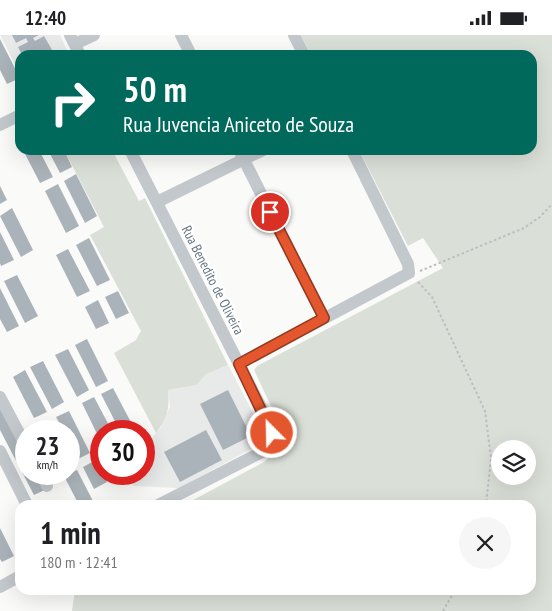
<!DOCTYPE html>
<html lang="pt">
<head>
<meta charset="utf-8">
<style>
	body { margin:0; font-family:"PT Sans Narrow",sans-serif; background:#f6f6f6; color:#202124; height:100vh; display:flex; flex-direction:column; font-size:19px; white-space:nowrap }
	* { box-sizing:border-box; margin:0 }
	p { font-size:16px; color:#757577 }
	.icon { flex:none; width:28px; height:28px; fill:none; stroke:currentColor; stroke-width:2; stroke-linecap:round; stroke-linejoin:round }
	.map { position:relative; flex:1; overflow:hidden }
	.sheet { position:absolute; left:15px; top:465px; width:521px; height:95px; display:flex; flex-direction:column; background:#fff; border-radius:15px; box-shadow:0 5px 20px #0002 }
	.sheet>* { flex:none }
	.guide { position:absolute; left:15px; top:15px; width:522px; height:105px; border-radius:15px; box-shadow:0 5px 20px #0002; background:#00695c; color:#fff; overflow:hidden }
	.tools { position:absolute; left:491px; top:405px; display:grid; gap:10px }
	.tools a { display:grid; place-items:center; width:45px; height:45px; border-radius:50%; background:#fff; box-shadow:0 5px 20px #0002; font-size:25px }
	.speed { position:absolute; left:15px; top:385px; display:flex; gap:10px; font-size:25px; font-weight:700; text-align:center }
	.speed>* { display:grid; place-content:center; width:65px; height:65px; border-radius:50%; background:#fff; box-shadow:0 5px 20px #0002; line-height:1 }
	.speed small { font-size:12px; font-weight:400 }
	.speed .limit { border:8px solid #d22; background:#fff; color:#111 }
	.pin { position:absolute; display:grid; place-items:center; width:42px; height:42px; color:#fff; margin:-21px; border:2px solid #fff; border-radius:50%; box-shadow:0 1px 5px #0007 }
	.me { position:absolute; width:55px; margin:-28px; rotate:337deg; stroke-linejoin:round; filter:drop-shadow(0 0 4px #0008) }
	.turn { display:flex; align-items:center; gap:18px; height:105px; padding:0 25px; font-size:22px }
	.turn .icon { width:65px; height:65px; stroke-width:2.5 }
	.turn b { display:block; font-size:35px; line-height:42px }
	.round { display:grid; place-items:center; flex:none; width:52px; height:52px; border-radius:26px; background:#f6f6f6 }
	.head { display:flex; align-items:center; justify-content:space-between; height:85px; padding:0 25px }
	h1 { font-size:30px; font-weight:800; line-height:38px }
	.status { display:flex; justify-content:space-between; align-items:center; height:35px; padding:0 25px; background:#fff; direction:ltr }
	.status svg { height:14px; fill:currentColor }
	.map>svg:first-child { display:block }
</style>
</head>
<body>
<div class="status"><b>12:40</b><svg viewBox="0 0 49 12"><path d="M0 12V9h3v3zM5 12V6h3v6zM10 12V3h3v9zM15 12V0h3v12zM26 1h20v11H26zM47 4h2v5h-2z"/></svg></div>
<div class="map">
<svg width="552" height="576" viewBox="0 0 552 576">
	<rect width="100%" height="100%" fill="#fafaf8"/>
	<path fill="#e8e9e9" d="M0 0H60L69 20H20V39Z
		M228 330 262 395 264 401 262 408 179 453 133 451 130 439H144V413L161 392 170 371 168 355 197 350 206 339Z"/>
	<path fill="#dadfd7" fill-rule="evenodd" d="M301 0H552V576H72L75 555H531V470H184L264 427 277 416 281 403 280 390 254 335 257 331 443 233 423 203 408 211 359 115H532V20H311ZM500 414H528V441H500Z
		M64 115H112L139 166 145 163 228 330 206 339 197 350 168 355C170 373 167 384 156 398L114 318 136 305 141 296 90 200 104 192Z"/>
	<path fill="#aab3b9" d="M12 0H39L33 3 35 6 44 1 55 20H22L18 12 28 7 26 3 16 8Z
		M0 4 20 43 7 49 0 35Z
		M23 115H39L53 142 40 148Z
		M48 115H64L72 132 60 138Z
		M76 139 97 181 85 188 64 146Z
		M58 149 79 191 66 198 45 156Z
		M0 151 7 165 0 169Z
		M12 173 33 215 21 222 0 181Z
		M0 197 14 225 1 231 0 228Z
		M89 203 110 245 97 251 76 210Z
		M68 214 90 256 77 262 56 220Z
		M17 240 38 281 25 288 4 246Z
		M0 253 19 291 7 297 0 284Z
		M118 256 129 278 116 284 105 262Z
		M98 265 109 288 96 294 85 272Z
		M87 304 108 346 96 352 75 310Z
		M68 314 89 355 77 362 55 320Z
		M43 326 64 367 52 374 30 332Z
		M25 335 47 377 34 383 13 342Z
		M113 353 135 395 131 396H120L101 359Z
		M228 355 251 401 223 415 200 369Z
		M94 362 112 396H101V407L82 368Z
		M0 364 26 414V439H39L47 454 34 460 0 395Z
		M69 376 90 418 78 424 69 406V396H64L56 382Z
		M50 385 56 396H40L38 392Z
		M206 395 222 425 180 447 164 417Z
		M96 425 107 447 94 454 83 432Z
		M77 435 95 470H79L64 441Z
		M0 493 14 521 2 527 0 524Z"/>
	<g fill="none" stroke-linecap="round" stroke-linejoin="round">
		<path stroke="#bbbfc2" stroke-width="2" stroke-dasharray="2.5 2.5" stroke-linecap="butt" d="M420 236 524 193 540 182 552 169
			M418 247 432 262 485 376 491 423 486 470
			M443 576 455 555"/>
		<path stroke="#c3c8cc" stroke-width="12" d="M70 0 80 20
			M181 0 191 20
			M294 0 304 20
			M75 9 94 0
			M0 90 20 80
			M130 115 270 390C272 401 271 408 264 416L158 470
			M239 115 324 283
			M157 167 263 115
			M239 329 409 238 408 229 352 115
			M0 362 26 411
			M0 416 27 470
			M41 439 47 451
			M0 552 20 541"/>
	</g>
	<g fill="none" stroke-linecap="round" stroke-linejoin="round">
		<defs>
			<path id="route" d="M270 177 324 283 239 329 272 398"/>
		</defs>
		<use href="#route" stroke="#94391e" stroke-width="12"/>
		<use href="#route" stroke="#e4572e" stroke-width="9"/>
	</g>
	<g text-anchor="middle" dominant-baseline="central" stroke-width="5" stroke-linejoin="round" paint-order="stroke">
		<g font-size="14" fill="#657683" stroke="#fff">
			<text transform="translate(213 245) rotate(63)">Rua Benedito de Oliveira</text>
		</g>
	</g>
</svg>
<div class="tools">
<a><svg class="icon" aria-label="layers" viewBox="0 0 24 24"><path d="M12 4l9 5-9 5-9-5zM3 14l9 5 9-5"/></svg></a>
</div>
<div class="speed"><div>23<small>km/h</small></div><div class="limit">30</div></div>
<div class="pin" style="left:270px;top:177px;background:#d93025"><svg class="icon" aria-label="arrive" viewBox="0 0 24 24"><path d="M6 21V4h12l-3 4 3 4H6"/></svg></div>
<svg class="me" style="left:272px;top:398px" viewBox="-20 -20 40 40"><circle r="17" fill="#e4572e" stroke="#fff" stroke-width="3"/><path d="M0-11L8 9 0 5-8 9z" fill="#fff"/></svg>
<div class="guide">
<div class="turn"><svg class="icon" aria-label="right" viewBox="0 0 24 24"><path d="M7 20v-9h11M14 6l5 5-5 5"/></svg><div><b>50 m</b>Rua Juvencia Aniceto de Souza</div></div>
</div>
<section class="sheet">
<div class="head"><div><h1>1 min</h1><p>180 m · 12:41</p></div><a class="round"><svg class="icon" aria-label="close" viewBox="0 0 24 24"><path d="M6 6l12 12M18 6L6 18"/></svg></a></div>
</section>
</div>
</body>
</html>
